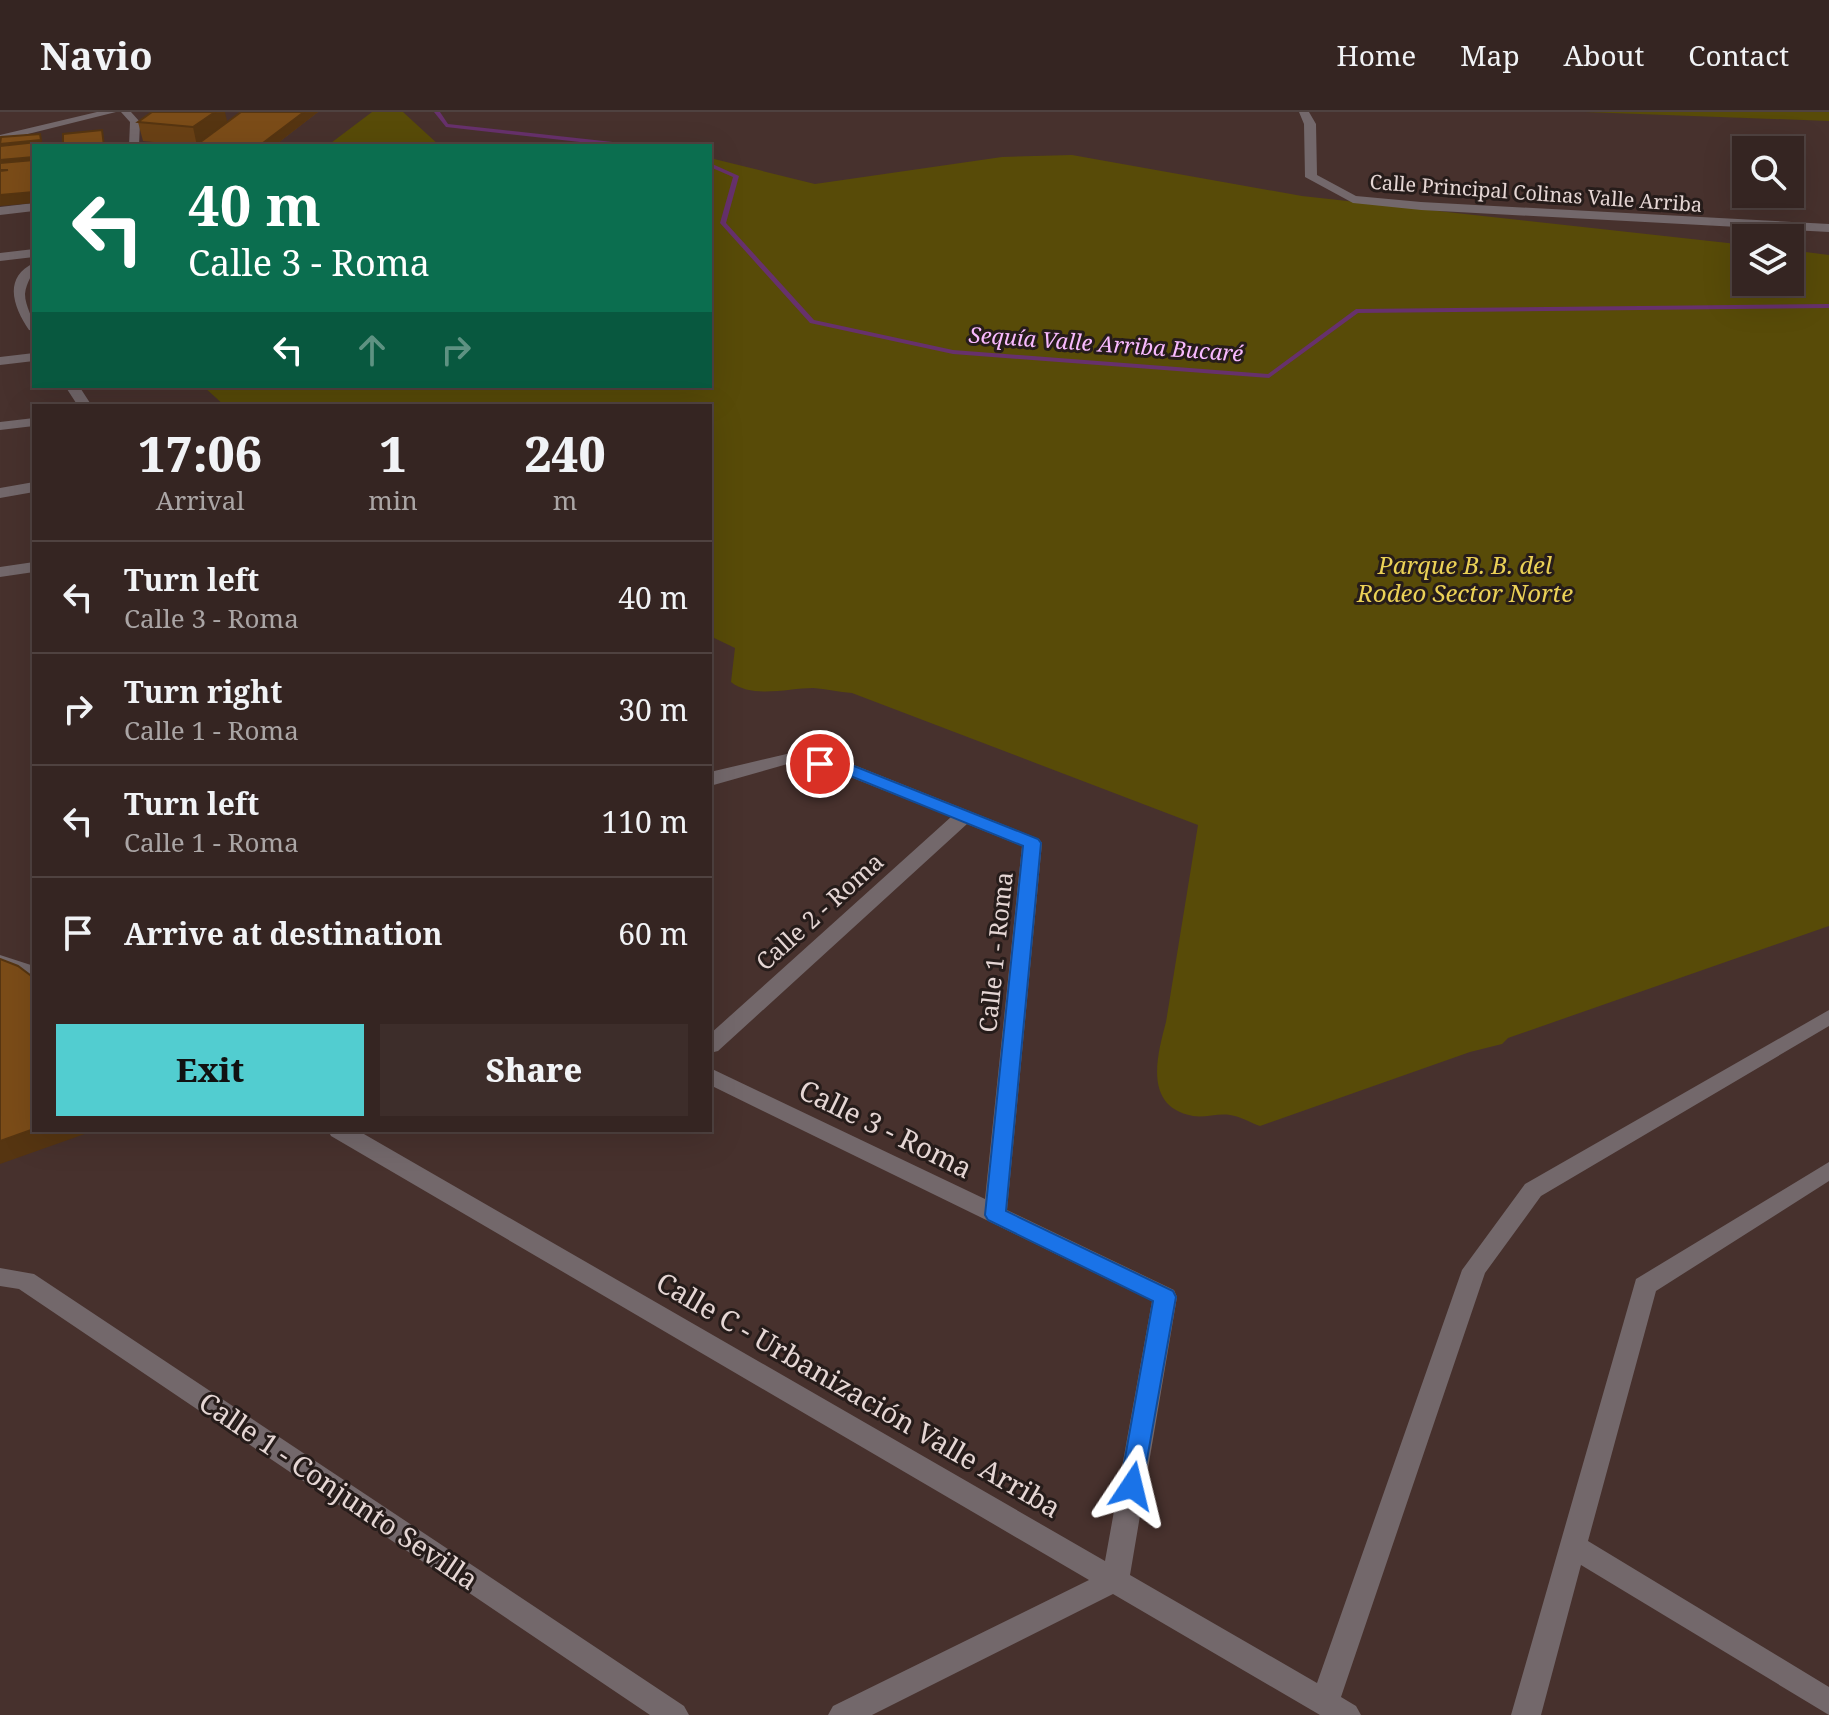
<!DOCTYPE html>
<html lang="en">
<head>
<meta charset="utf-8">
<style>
	body { margin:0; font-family:"Noto Serif",serif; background:#3d2d2a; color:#f1f3f6; height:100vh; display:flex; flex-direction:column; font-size:30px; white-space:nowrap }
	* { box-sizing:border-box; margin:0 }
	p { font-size:26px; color:#aaa5a5 }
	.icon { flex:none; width:44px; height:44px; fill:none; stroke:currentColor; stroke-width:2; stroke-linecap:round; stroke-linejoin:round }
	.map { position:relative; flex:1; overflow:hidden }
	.drawer { position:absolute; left:32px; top:292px; width:680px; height:728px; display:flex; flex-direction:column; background:#352522; border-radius:0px; box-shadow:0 8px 32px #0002,0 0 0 2px #4f4240 }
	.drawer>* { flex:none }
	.guide { position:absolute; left:32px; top:32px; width:680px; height:244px; border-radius:0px; box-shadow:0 8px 32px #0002,0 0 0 2px #4f4240; background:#0b6e4f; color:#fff; overflow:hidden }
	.buttons { position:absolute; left:1732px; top:24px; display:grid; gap:16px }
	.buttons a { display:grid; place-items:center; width:72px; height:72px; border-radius:0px; background:#352522; box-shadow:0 8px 32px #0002,0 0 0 2px #4f4240; font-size:40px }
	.pin { position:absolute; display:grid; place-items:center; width:68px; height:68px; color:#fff; margin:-34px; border:4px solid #fff; border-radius:50%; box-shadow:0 2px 8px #0007 }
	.me { position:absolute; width:88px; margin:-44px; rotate:10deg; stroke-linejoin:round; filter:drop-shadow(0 0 6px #0008) }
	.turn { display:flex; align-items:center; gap:28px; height:168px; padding:0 24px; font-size:36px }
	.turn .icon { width:104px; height:104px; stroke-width:2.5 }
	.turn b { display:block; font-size:56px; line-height:68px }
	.lanes { display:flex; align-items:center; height:76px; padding:0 24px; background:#0003; justify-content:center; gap:40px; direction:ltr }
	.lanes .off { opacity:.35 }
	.eta { display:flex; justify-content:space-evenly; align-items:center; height:136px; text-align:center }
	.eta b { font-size:48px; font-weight:800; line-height:56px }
	.cta { display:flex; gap:16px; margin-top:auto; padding:16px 24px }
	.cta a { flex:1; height:92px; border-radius:0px; background:#52cdd0; color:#111; font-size:32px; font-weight:800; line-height:92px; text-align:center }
	.cta a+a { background:#3d2d2a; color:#f1f3f6 }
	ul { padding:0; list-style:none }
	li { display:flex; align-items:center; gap:24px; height:112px; padding:0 24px; border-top:2px solid #4f4240 }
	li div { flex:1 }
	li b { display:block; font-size:30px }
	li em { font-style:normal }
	header { display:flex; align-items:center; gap:48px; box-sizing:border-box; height:112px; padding:0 40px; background:#352522; border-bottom:2px solid #4f4240 }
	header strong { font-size:38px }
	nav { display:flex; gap:44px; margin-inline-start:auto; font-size:28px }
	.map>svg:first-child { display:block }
</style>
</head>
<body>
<header>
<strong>Navio</strong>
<nav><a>Home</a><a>Map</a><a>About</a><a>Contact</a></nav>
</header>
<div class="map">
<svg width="1829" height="1603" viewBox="0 0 1829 1603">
	<rect width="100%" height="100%" fill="#47312d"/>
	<path fill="#584b08" d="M372 0H403L440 34H327Z
		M1585 0H1829V9Z
		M1072 43 1302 84 1746 133V170H1790V138L1829 143V814L1508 926 1502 932 1470 940 1260 1014C1251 1011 1240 1004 1230 1003 1218 1001 1205 1006 1193 1004 1143 995 1157 944 1166 910L1198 713 852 581C839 580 826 577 813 576 789 576 752 587 731 570L735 536 710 524V294H225L203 274H710V46L815 72 1002 45Z"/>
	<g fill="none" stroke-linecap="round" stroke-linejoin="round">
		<path fill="#67316c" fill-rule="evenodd" d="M434 0H440L448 12 631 32 634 34H616L446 15Z
			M710 51 739 64 726 111 814 208 953 238 1268 262 1356 197 1829 192V196L1358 201 1269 266 953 242 810 211 720 111 733 65 710 55Z"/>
		<path fill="#73686b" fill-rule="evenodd" d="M121 0H131L140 10 139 34H129L130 10Z"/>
		<path fill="#73686b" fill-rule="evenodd" d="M97 0H116L0 29V23Z
			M1299 0H1309L1316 12 1317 63 1356 84 1421 90 1829 112V120L1421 98 1353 91 1305 65 1304 12Z
			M34 91V99L0 103V95Z
			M34 137V145L0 149V141Z
			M34 151C34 163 26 170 25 182 25 195 34 205 34 219L29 218C14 196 2 166 34 151Z
			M34 241V249L0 253V245Z
			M65 274H79L92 294H78Z
			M34 306V314L0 318V310Z
			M34 370V380L0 386V376Z
			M34 450V460L0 465V455Z
			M791 641 854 653 1039 727 1042 731 1007 1098 1174 1178 1177 1185 1130 1463 1317 1571 1462 1158 1525 1072 1829 898V914L1541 1084 1485 1161 1341 1585 1356 1594 1361 1603H1320L1113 1482 872 1603H828L833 1594 1089 1468 331 1024 328 1018H357L1105 1449 1152 1189 710 973V956L985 1087 1022 734 967 712 718 939 710 941V922L951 705 843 662 791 651 710 674V660Z
			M0 843 34 854V868L0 857Z
			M1829 1050V1069L1656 1179 1588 1429 1829 1575V1603L1581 1453 1541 1603H1511L1636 1167Z
			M0 1156 34 1162 684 1594 689 1603H650L19 1177 0 1174Z"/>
	</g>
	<path fill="#6a4115" d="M241 0H318L274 34H195L143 29 138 10H227Z"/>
	<path fill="#563511" d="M215 0H225L228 13 197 34 193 15Z
		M304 0H318L274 34H259Z
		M40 22 43 34H0V32Z
		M34 45V56L0 58V48Z
		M34 80V91L0 94V83Z
		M34 1017V1018H96L0 1052V1029Z"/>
	<path fill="#7b4c18" stroke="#563511" stroke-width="2" d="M152 0H215L193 15 138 10Z
		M241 0H304L259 34H195Z
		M102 18 104 34H63V22Z
		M40 22 41 28 0 32 1 25Z
		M37 30V34H34V45L0 48V34Z
		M34 48V80L0 83V59L8 58H0V51Z
		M0 847 18 854 34 866V1017L0 1029Z"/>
	<path fill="#1a73e8" stroke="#114b97" stroke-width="2" d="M820 647 854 654 1038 727 1041 731 1006 1099 1173 1179 1176 1185 1141 1381 1132 1384 1123 1381 1120 1374 1153 1189 988 1108 985 1103 1023 734 843 661 814 655 811 652 814 648Z"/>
	<g text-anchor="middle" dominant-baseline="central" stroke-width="6" stroke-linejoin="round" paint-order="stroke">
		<g font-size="20" fill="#e5d6d4" stroke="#261c1a">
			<text transform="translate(1536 81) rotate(4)">Calle Principal Colinas Valle Arriba</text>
		</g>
		<g font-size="22" font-style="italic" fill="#f8b9fe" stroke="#261c1a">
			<text transform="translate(1106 231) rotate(4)">Sequía Valle Arriba Bucaré</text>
		</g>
		<g font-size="24" font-style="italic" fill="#ebd156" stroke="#261c1a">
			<text x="1465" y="452">Parque B. B. del<tspan x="1465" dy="28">Rodeo Sector Norte</tspan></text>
		</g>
		<g font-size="24" fill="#e5d6d4" stroke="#261c1a">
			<text transform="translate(819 799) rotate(-42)">Calle 2 - Roma</text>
			<text transform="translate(995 840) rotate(-84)">Calle 1 - Roma</text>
		</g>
		<g font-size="28" fill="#e5d6d4" stroke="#261c1a">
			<text transform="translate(886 1016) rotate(26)">Calle 3 - Roma</text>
			<text transform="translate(859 1282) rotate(30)">Calle C - Urbanización Valle Arriba</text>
			<text transform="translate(339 1378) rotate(34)">Calle 1 - Conjunto Sevilla</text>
		</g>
	</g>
</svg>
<div class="buttons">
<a><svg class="icon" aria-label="search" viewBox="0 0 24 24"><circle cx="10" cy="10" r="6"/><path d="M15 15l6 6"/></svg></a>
<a><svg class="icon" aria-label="layers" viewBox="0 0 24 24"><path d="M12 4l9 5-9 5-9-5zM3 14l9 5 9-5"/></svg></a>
</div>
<div class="pin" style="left:820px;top:652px;background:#d93025"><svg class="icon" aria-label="arrive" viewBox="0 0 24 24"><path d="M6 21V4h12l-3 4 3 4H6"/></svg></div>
<svg class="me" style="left:1132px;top:1374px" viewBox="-20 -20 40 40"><path d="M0-17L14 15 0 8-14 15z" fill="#1a73e8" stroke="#fff" stroke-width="4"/></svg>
<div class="guide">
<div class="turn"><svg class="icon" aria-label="left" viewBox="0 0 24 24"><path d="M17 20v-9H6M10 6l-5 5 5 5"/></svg><div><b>40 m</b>Calle 3 - Roma</div></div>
<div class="lanes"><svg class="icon" aria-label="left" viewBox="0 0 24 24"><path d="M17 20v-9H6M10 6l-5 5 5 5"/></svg><svg class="icon off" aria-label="ahead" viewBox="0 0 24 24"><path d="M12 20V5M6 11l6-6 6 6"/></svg><svg class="icon off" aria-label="right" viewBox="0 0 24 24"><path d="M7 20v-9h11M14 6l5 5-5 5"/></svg></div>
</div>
<section class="drawer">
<div class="eta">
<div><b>17:06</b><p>Arrival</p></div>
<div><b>1</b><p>min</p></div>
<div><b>240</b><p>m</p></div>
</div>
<ul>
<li><svg class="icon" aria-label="left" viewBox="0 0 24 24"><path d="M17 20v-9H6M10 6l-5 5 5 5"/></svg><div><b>Turn left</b><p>Calle 3 - Roma</p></div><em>40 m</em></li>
<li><svg class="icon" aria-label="right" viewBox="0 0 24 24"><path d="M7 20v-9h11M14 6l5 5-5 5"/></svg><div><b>Turn right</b><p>Calle 1 - Roma</p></div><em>30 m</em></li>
<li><svg class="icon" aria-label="left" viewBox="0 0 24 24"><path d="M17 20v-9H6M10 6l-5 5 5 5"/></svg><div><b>Turn left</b><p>Calle 1 - Roma</p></div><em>110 m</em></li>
<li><svg class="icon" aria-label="arrive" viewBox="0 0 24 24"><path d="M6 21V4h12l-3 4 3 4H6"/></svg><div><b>Arrive at destination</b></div><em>60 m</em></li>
</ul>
<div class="cta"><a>Exit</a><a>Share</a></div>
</section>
</div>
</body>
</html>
